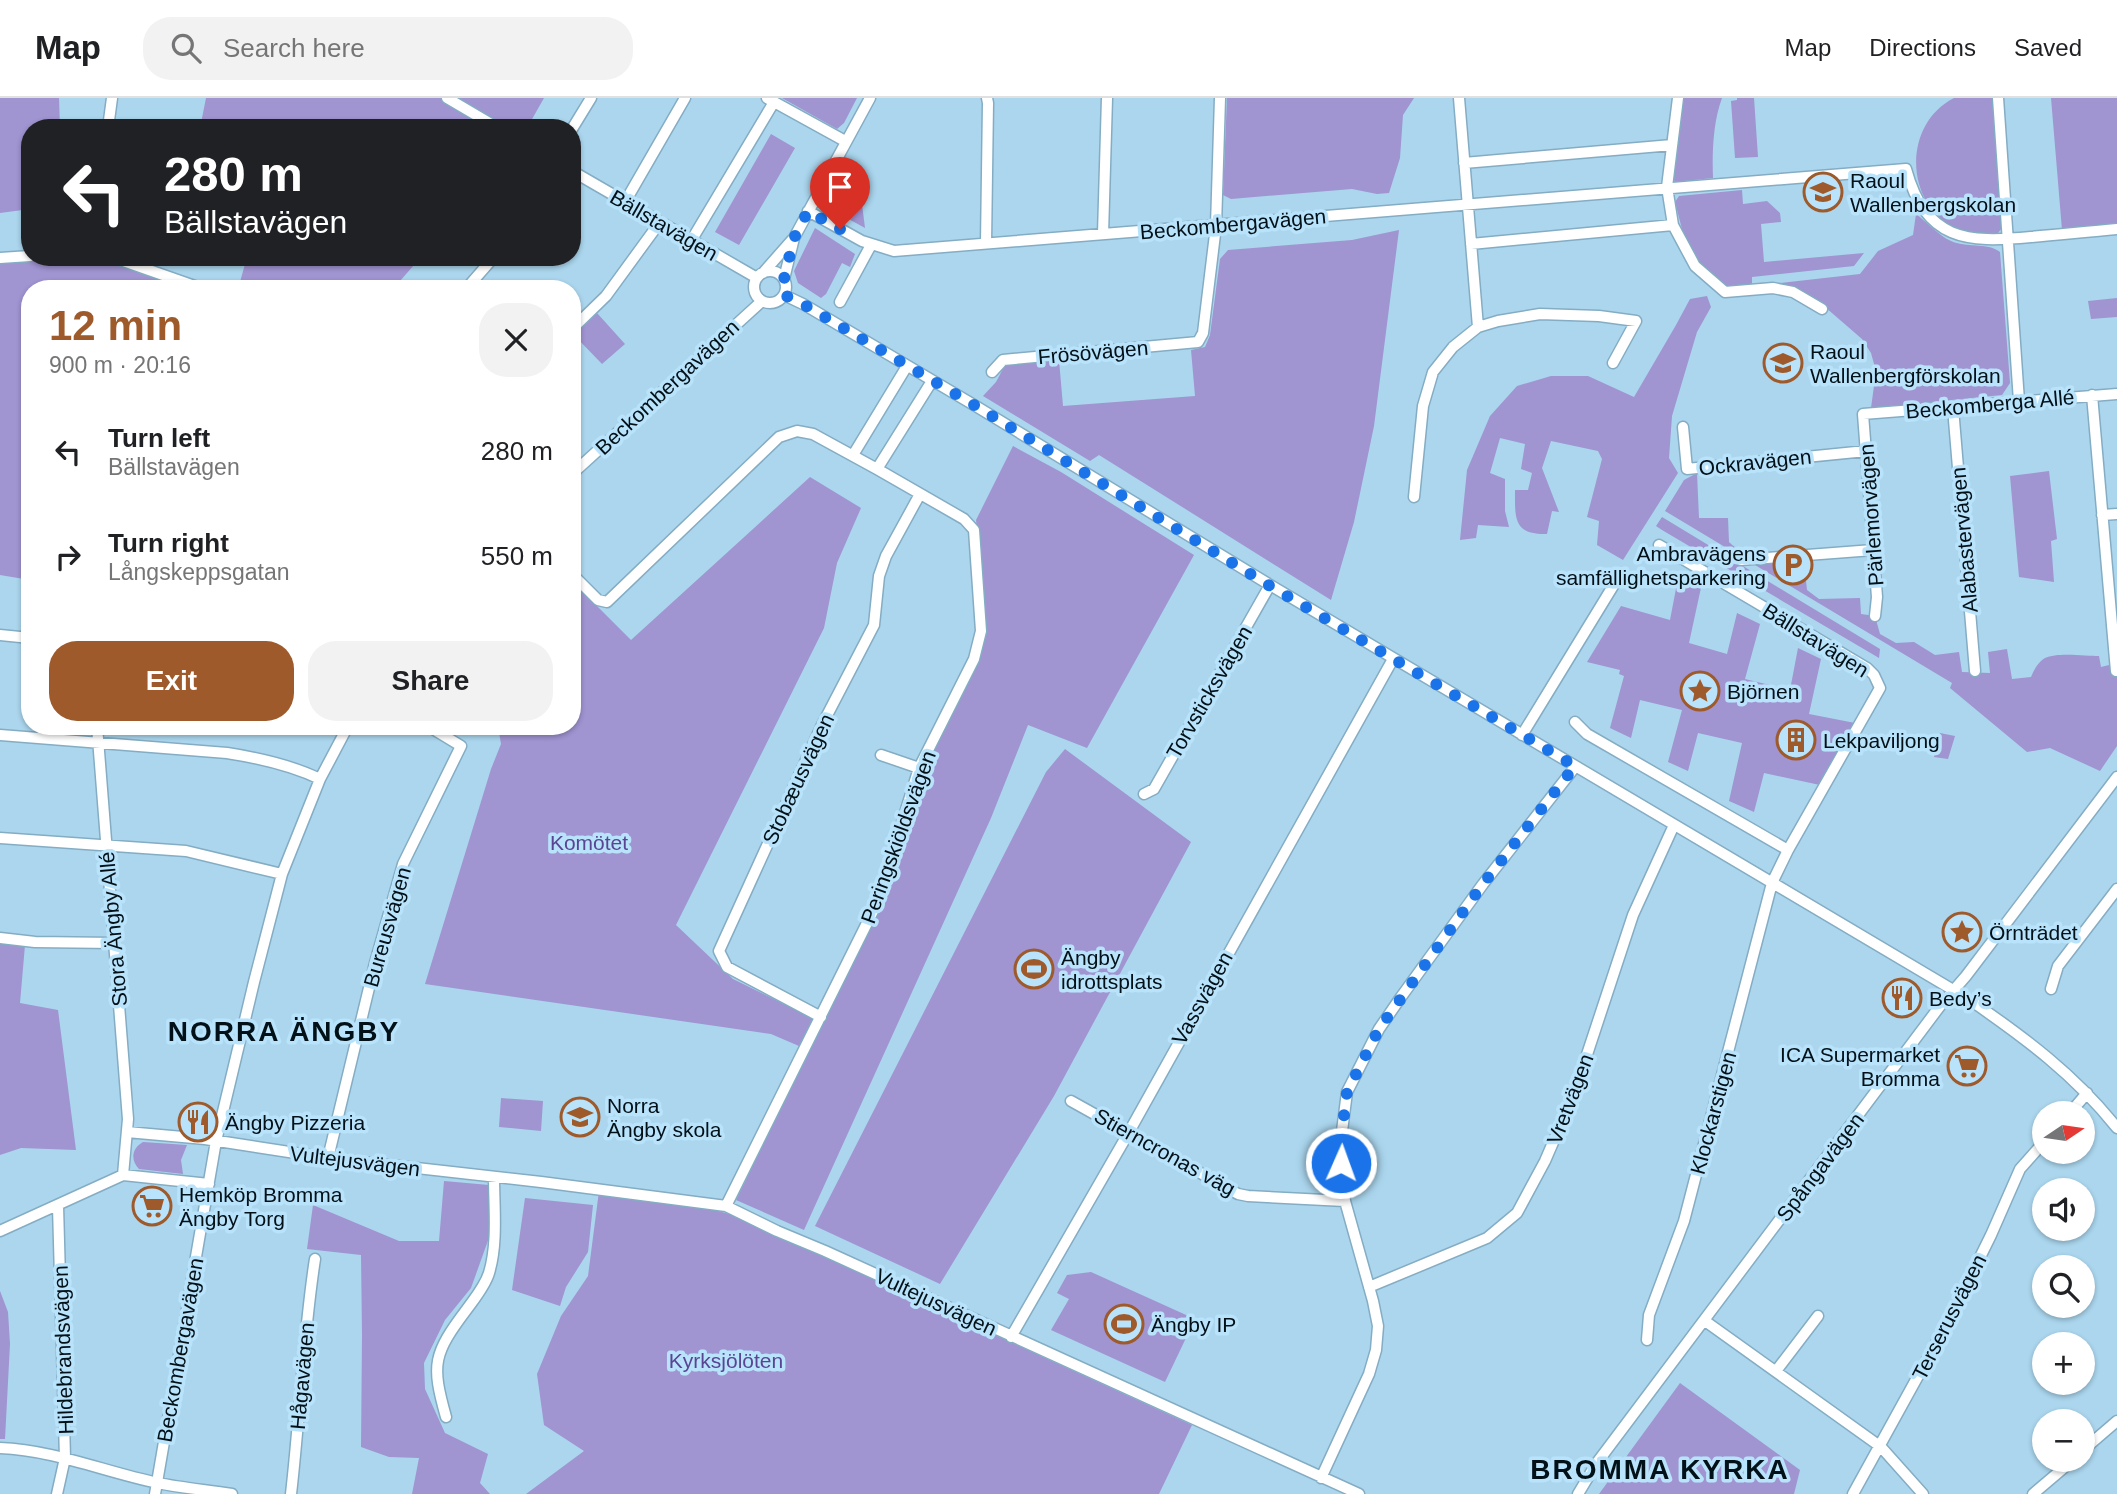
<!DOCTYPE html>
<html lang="en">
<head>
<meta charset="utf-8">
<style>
	body { margin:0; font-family:Arial,sans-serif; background:#f2f2f2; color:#202124; height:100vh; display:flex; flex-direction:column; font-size:26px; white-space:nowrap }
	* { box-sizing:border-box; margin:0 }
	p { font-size:23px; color:#757577 }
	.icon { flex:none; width:38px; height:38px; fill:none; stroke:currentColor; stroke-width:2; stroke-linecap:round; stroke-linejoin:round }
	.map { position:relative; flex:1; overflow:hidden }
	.details { position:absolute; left:21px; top:182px; width:560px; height:455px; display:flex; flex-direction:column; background:#fff; border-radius:28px; box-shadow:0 2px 5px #0004 }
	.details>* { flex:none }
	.top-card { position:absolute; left:21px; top:21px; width:560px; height:147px; border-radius:28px; box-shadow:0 2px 5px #0004; background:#202124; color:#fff; overflow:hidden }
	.needle { width:46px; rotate:77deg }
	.fabs { position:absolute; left:2032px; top:1003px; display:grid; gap:14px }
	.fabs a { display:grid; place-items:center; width:63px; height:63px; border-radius:50%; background:#fff; box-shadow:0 2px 5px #0004; font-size:35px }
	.pin { position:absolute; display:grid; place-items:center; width:60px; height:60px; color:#fff; margin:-72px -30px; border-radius:50% 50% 50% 0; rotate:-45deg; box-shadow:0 0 7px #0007 }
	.pin .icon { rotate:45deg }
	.me { position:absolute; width:77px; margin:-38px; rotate:2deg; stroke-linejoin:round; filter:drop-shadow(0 0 5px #0008) }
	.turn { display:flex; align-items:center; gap:24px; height:147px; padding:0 28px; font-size:32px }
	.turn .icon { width:91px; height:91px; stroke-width:2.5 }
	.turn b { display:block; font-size:49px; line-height:60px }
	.round { display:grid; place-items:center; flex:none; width:74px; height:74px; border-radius:28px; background:#f2f2f2 }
	.overview { display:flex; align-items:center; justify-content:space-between; height:119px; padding:0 28px }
	h1 { font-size:42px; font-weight:800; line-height:52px; color:#9e5a2b }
	.cta { display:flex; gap:14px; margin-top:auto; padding:14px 28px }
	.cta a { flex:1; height:80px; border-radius:28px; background:#9e5a2b; color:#fff; font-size:28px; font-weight:800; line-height:80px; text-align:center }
	.cta a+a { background:#f2f2f2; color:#202124 }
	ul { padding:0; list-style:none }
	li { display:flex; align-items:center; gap:21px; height:105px; padding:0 28px }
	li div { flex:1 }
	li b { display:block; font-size:26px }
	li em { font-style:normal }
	header { display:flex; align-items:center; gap:42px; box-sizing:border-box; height:98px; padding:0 35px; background:#fff; border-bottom:2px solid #e0e0e0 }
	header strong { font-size:33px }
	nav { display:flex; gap:38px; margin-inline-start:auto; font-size:24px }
	.search { width:490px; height:63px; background:#f2f2f2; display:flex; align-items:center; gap:18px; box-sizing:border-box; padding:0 24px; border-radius:28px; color:#757577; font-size:26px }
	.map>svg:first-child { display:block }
</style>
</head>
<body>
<header>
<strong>Map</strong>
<div class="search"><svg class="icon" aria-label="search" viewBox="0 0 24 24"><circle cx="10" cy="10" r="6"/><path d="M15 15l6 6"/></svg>Search here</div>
<nav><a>Map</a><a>Directions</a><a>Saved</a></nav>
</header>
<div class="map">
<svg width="2117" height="1396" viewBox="0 0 2117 1396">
	<rect width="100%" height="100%" fill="#abd6ee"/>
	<path fill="#a094d1" d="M0 0H59L60 30H30V111L0 115Z
		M206 0H544L527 30H200Z
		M782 0H857L844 25 837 31Z
		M1227 0H1414L1403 17 1400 60 1389 95 1377 96 1352 91 1231 101 1223 97Z
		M1683 0H1722C1713 24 1712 55 1713 80L1675 84 1672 78Z
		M1737 0H1754L1758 59 1735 60 1731 3 1737 2Z
		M1954 0H1993L2002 130 1998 135C1987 136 1976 137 1965 134 1905 116 1899 28 1954 0Z
		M2051 0H2117V126L2062 132Z
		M771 36 795 50 739 147 715 134Z
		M839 84 861 98 865 130 834 113 829 102Z
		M1742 92 1743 106 1767 103 1780 115 1781 124 1761 126 1764 164 1864 155 1854 168 1752 179V187L1726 189 1700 166 1683 135 1675 104 1679 98Z
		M1916 116C1927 124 1939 138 1951 143 1966 150 1987 144 2000 154L2010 285 2002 297 1871 310 1876 273 1871 255 1862 241 1825 209 1772 186 1860 176 1878 153 1913 137Z
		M815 130 855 156 850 169 842 165 826 196 821 200 798 185 794 173Z
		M1399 132 1374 328 1354 424 1331 502 1099 357 1090 363 983 298 996 284 1005 267 1059 262 1063 308 1195 298 1191 252 1205 249 1210 237 1220 161 1228 152 1352 142Z
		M65 159H98L189 191H30V482L0 477V163Z
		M247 159H421L393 191H238Z
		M1707 198 1711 209 1697 234 1672 318 1669 360 1678 375 1623 462 1597 447 1599 423 1587 419 1602 361 1598 353 1551 343 1542 370 1559 414 1552 413 1547 436C1513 437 1515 420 1515 392H1528L1532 375 1521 371 1525 346 1500 340 1490 375 1505 381V413L1509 429 1478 427 1476 440 1460 442 1467 372 1490 318 1517 288 1551 278H1588L1634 299 1676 227 1690 201Z
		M2117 200V219L2091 221 2088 203Z
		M597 215 625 246 602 266 574 237Z
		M1013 348 1061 374 1194 457 1087 650 1028 627 991 720 804 1132 736 1102 886 796 922 674 968 585 983 550 984 498 976 422Z
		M2049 373 2057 441 2051 443 2054 484 2019 479 2010 378Z
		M1697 375 1699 420H1728L1729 444C1750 463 1755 459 1781 459L1782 476 1805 474 1807 492 1819 501 1860 500 1861 516 1875 518 1880 536 1896 545 1914 544 1935 557 1959 554 1962 574 1990 575 1988 554 2007 551 2012 581 2031 579C2034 572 2038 564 2045 560 2057 554 2086 558 2099 558L2101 569 2117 565V648L2100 673 2050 650 2027 654 1950 590 1952 585 1665 413 1684 382Z
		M810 379 861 410 837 465 824 530 676 827 733 881 814 921 799 948 771 936 425 886 491 671 501 646 498 628H572V483L631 542Z
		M1662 419 1880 551 1879 560 1662 432 1656 428Z
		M1679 475 1702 485 1689 545 1727 556 1737 515 1760 526 1745 581 1790 592 1798 550 1821 561 1809 616 1855 625 1820 687 1764 675 1754 714 1729 703 1742 645 1698 635 1688 673 1668 664 1682 612 1640 602 1631 640 1610 630 1624 578 1619 576 1620 572 1587 564 1621 508 1670 522Z
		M1940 635 1955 638 1948 661 1934 659Z
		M1065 651 1191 744 1054 998 940 1186 815 1128 1046 674Z
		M0 845 25 847 20 905 58 912 76 1052 21 1050 0 1057Z
		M501 1000 543 1003 541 1033 499 1029Z
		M143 1044 187 1047 181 1062 183 1076 139 1071C130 1062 132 1050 143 1044Z
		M444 1083 489 1087 490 1137 471 1190 445 1222 424 1265 425 1291 445 1335 488 1356 480 1385 490 1396H412L419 1360 389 1359 361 1349 362 1237 361 1157 307 1151 313 1107 399 1143H439Z
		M599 1093 699 1108 733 1117 1192 1327 1159 1396H526L584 1353 544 1327 537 1276 561 1218 588 1178Z
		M525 1100 593 1107 588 1154 566 1189 560 1208 512 1192Z
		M1091 1174 1195 1221 1165 1284 1051 1232 1069 1201 1057 1195 1067 1177Z
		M0 1193 8 1214 10 1246 5 1341H0Z
		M1680 1285 1800 1372 1794 1396H1599Z"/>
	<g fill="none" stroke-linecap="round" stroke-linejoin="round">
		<defs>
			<path id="minor" d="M447 0 498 30
				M767 0 845 43
				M1459 0 1478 229
				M1678 0 1667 89 1673 127 1695 168 1725 194 1773 190 1793 194 1822 211
				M1998 0 2019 303
				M108 30 112 0
				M572 31 591 0
				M1464 65 1672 47
				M572 73 757 180
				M625 104 685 0
				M808 113 862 143 894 153 1906 71C1926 143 1966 145 2031 139 2060 136 2088 134 2117 131
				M1103 136 1107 0
				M691 143 774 4
				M986 145 988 5 987 0
				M1471 146 1673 127
				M112 159 203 191
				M0 160 30 158
				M754 189a16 16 0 1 1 32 0a16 16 0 1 1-32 0Z
				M763 175 792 142
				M784 181 794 140 870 0
				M466 191 494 159
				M784 197 803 206 974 307 1270 487 1970 902C2025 940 2075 977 2117 1030
				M840 204 871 147
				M572 231 606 198 660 124
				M992 274 1003 262 1198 244 1203 235 1216 128 1220 0
				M2092 297 2116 573
				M1953 310 1975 573
				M1683 329 1687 371 1866 353
				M853 357 907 268
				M877 371 932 283
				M572 376 762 203
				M1414 399 1423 308 1433 274 1453 249 1478 229 1498 223 1540 216 1599 218 1636 223 1613 265
				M2102 417 2117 416
				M1741 462 1873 452
				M572 476 598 502 607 504 779 339 797 333 813 336 877 371 964 421 974 432 981 533 974 561 919 670 877 805 726 1108
				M1875 518 1877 499 1863 316 2117 296
				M0 537 30 540
				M1575 624 1587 636 1788 752
				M97 628 128 1021 123 1077
				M0 637 227 655C259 660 291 667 320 681
				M1522 637 1621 475
				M881 657 919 670
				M1144 696 1154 691 1270 487
				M0 740 186 753 282 776
				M0 840 35 844 114 845
				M2051 891 2058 868 2117 791
				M821 919 727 869 719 853 822 627 874 527 879 478 886 458 920 396
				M1071 1003 1238 1096 1248 1098 1345 1103
				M2070 1015 2087 995
				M127 1034 205 1041 328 1060 541 1084 726 1108 777 1133 825 1153 1359 1396
				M328 1060 375 865 403 766 461 648 428 628
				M123 1077 209 1086
				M0 1133 123 1077
				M1369 1189 1487 1140 1517 1115 1545 1063 1574 996 1633 817 1674 727
				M1705 1223 1881 1349 1923 1396
				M1011 1239 1129 1034 1393 561
				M1647 1242 1649 1217 1684 1123 1772 785 1788 752 1880 590 1874 577 1867 570 1659 447
				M1776 1273 1818 1218
				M446 1319C431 1266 433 1256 467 1211 475 1200 485 1188 489 1175 498 1145 494 1110 494 1079
				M0 1350C54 1352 105 1374 158 1385 182 1390 207 1392 232 1396
				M2082 1353 2117 1323
				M1321 1380 1369 1276 1376 1252 1378 1228 1373 1203 1345 1103 1341 1065 1342 1033 1347 994 1379 931 1401 899 1483 786 1575 669
				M57 1396 65 1360 58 1108
				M155 1396 216 1043 254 884 282 776 320 681 348 628
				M291 1396C300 1318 303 1238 315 1161
				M1578 1396 1596 1366 1940 908 1966 878 2117 679
				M1853 1396 1950 1220 1991 1137 2020 1071 2044 1044
				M2033 1396 2073 1362"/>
		</defs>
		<use href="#minor" stroke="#84adc4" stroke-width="13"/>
		<use href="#minor" stroke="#fff" stroke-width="10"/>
	</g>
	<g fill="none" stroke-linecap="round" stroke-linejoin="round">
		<path stroke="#1a73e8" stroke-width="12" stroke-dasharray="0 21.6" d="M840 131 808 113 794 140 784 181 786 186 784 197 803 206 974 307 1270 488 1575 668 1483 786 1379 931 1347 994 1342 1033 1341 1065"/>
	</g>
	<defs>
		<symbol id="school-ring" viewBox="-11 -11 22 22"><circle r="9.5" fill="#b8e3fb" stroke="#9e5a2b" stroke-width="1.5"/><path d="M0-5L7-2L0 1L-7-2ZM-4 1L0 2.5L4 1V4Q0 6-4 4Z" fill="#9e5a2b"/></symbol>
		<symbol id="parking-ring" viewBox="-11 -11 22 22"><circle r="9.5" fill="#b8e3fb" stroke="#9e5a2b" stroke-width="1.5"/><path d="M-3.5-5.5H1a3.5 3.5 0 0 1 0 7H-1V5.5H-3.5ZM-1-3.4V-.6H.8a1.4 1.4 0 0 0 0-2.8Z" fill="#9e5a2b"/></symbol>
		<symbol id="sight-ring" viewBox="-11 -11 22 22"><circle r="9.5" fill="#b8e3fb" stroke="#9e5a2b" stroke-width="1.5"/><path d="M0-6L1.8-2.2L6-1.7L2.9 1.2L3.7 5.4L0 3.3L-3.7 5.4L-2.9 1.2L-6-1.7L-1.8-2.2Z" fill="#9e5a2b"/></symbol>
		<symbol id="building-ring" viewBox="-11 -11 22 22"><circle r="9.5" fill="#b8e3fb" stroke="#9e5a2b" stroke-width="1.5"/><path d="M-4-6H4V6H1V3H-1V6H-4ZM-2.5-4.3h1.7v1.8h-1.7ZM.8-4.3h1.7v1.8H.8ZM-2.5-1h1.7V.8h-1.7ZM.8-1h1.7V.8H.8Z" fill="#9e5a2b"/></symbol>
		<symbol id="stadium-ring" viewBox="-11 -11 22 22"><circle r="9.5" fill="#b8e3fb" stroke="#9e5a2b" stroke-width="1.5"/><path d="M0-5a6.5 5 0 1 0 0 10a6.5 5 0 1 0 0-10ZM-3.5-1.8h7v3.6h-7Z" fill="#9e5a2b"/></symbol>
		<symbol id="restaurant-ring" viewBox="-11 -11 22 22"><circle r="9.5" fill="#b8e3fb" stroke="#9e5a2b" stroke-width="1.5"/><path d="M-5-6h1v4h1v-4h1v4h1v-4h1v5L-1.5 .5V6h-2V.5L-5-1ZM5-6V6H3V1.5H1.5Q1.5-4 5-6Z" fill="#9e5a2b"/></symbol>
		<symbol id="supermarket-ring" viewBox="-11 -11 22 22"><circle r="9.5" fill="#b8e3fb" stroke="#9e5a2b" stroke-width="1.5"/><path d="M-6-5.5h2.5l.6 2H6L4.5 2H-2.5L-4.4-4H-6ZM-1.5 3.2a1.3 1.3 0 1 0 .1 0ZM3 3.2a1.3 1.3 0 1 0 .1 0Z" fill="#9e5a2b"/></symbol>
	</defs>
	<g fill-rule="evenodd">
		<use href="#school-ring" x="1801" y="72" width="44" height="44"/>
		<use href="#school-ring" x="1761" y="243" width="44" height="44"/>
		<use href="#parking-ring" x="1771" y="445" width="44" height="44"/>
		<use href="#sight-ring" x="1678" y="571" width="44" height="44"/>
		<use href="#building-ring" x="1774" y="620" width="44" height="44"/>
		<use href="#sight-ring" x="1940" y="812" width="44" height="44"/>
		<use href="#stadium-ring" x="1012" y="849" width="44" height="44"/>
		<use href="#restaurant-ring" x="1880" y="878" width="44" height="44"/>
		<use href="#supermarket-ring" x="1945" y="946" width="44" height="44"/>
		<use href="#school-ring" x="558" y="997" width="44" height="44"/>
		<use href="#restaurant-ring" x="176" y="1002" width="44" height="44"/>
		<use href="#supermarket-ring" x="130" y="1086" width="44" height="44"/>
		<use href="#stadium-ring" x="1102" y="1204" width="44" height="44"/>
	</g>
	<g text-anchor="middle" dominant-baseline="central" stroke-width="7" stroke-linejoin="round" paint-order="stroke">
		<g font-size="21" fill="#021018" stroke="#b8e3fb" text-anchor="start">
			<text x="1850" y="82">Raoul<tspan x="1850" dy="24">Wallenbergskolan</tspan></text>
			<text x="1810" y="253">Raoul<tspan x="1810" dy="24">Wallenbergförskolan</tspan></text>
			<text x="1766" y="455" text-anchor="end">Ambravägens<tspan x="1766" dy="24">samfällighetsparkering</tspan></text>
			<text x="1727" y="593">Björnen</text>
			<text x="1823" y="642">Lekpaviljong</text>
			<text x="1989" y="834">Örnträdet</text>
			<text x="1061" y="859">Ängby<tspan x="1061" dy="24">idrottsplats</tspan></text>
			<text x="1929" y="900">Bedy’s</text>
			<text x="1940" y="956" text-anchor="end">ICA Supermarket<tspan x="1940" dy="24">Bromma</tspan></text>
			<text x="607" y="1007">Norra<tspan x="607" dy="24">Ängby skola</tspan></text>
			<text x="225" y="1024">Ängby Pizzeria</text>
			<text x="179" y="1096">Hemköp Bromma<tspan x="179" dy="24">Ängby Torg</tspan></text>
			<text x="1151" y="1226">Ängby IP</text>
		</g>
		<g font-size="21" fill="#021018" stroke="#b8e3fb">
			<text transform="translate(1233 126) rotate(-5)">Beckombergavägen</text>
			<text transform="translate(664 127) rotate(30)">Bällstavägen</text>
			<text transform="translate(1093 254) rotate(-5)">Frösövägen</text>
			<text transform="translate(667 289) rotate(-43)">Beckombergavägen</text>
			<text transform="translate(1990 306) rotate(-5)">Beckomberga Allé</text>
			<text transform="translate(1755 364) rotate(-6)">Ockravägen</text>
			<text transform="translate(1871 417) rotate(-94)">Pärlemorvägen</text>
			<text transform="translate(1964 442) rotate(-95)">Alabastervägen</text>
			<text transform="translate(1816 542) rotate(32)">Bällstavägen</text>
			<text transform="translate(1209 594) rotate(-60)">Torvsticksvägen</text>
			<text transform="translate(798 681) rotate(-65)">Stobæusvägen</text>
			<text transform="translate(898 739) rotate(-70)">Peringskiöldsvägen</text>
			<text transform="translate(387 829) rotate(-74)">Bureusvägen</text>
			<text transform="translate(113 831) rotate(-95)">Stora Ängby Allé</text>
			<text transform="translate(1202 900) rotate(-61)">Vassvägen</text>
			<text transform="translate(1570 1001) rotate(-69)">Vretvägen</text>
			<text transform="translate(1713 1015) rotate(-75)">Klockarstigen</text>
			<text transform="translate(1165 1054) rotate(29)">Stierncronas väg</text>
			<text transform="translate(355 1063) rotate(7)">Vultejusvägen</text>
			<text transform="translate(1820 1069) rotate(-53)">Spångavägen</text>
			<text transform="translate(936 1204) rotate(25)">Vultejusvägen</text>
			<text transform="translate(1949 1219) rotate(-63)">Terserusvägen</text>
			<text transform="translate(63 1252) rotate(-92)">Hildebrandsvägen</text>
			<text transform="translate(180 1252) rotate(-80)">Beckombergavägen</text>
			<text transform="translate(302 1278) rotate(-85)">Hågavägen</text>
		</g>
		<g font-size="21" fill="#594592" stroke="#b8e3fb">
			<text x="589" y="744">Komötet</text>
			<text x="726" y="1262">Kyrksjölöten</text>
		</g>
		<g font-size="28" font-weight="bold" letter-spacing="2" fill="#021018" stroke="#b8e3fb">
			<text x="284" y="933">NORRA ÄNGBY</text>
			<text x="1660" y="1371">BROMMA KYRKA</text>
		</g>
	</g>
</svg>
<div class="fabs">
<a><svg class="needle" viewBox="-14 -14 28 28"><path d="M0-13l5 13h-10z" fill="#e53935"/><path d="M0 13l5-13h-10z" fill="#757577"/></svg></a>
<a><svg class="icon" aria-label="sound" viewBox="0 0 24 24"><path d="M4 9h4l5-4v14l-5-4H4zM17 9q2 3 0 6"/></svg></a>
<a><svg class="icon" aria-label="search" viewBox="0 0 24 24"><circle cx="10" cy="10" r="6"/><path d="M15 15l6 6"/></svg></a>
<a>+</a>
<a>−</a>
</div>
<div class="pin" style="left:840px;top:131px;background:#d93025"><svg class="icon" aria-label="arrive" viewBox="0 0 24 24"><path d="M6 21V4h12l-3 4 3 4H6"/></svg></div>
<svg class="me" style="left:1341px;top:1065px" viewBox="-20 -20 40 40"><circle r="17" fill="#1a73e8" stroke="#fff" stroke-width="3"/><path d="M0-11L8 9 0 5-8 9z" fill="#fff"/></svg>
<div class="top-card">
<div class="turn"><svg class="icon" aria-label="left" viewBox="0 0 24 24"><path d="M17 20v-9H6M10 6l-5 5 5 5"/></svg><div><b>280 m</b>Bällstavägen</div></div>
</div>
<section class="details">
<div class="overview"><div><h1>12 min</h1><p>900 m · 20:16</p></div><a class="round"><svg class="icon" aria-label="close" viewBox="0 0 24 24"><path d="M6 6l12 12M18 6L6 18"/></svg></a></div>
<ul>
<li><svg class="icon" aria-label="left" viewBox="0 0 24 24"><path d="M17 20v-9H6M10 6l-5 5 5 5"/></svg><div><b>Turn left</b><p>Bällstavägen</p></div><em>280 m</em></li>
<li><svg class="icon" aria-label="right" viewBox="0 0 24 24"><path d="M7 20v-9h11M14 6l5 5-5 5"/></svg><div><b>Turn right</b><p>Långskeppsgatan</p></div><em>550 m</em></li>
</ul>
<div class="cta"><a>Exit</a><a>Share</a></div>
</section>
</div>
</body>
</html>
